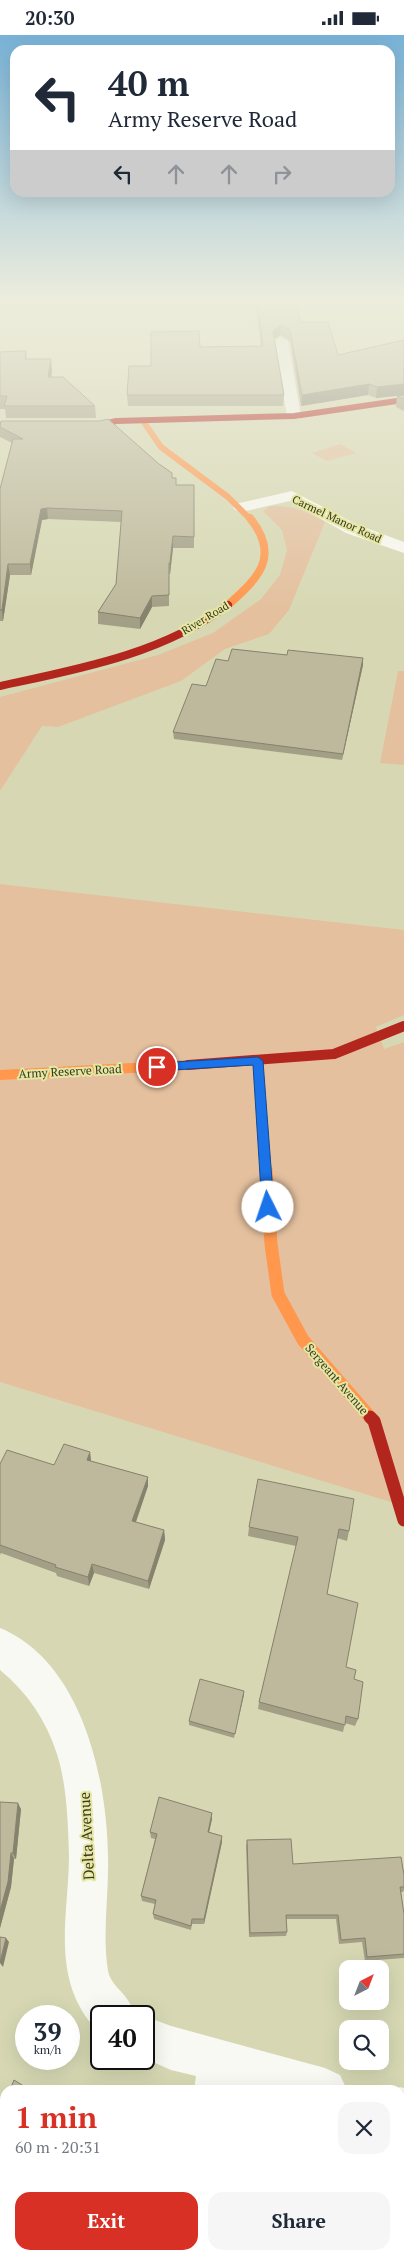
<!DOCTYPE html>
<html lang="en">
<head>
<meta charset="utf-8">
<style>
	body { margin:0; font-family:"PT Serif",serif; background:#f6f6f7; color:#1f2937; height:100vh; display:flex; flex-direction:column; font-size:19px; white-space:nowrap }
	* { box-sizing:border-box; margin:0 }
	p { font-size:16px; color:#747a83 }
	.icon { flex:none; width:28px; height:28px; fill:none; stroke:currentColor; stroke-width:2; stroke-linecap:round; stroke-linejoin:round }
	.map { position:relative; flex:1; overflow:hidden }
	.drawer { position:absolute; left:0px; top:2050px; width:405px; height:175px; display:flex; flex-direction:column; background:#fff; border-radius:15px 15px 0 0; box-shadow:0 5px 20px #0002 }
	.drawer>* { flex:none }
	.hud { position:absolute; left:10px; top:10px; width:385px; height:152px; border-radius:15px; box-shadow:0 5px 20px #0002; background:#fff; color:#1f2937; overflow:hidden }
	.needle { width:32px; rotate:42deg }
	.controls { position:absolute; left:339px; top:1925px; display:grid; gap:10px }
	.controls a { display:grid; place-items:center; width:50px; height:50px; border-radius:10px; background:#fff; box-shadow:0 5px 20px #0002; font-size:25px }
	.speed { position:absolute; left:15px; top:1970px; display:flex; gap:10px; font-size:25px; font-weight:700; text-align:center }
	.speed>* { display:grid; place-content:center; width:65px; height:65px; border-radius:50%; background:#fff; box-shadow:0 5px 20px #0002; line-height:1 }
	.speed small { font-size:12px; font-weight:400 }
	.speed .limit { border:2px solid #111; border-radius:8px; background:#fff; color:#111 }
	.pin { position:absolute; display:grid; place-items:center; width:42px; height:42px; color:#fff; margin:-21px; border:2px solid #fff; border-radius:50%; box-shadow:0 1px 5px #0007 }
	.me { position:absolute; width:55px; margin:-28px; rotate:356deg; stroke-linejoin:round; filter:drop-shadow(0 0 4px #0008) }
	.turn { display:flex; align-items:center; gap:18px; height:105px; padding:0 15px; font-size:22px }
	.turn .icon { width:65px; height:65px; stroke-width:2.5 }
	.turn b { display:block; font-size:35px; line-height:42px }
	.lanes { display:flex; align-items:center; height:48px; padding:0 15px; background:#0003; justify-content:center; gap:25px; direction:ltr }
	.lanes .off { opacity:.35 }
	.round { display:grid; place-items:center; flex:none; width:52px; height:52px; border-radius:15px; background:#f6f6f7 }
	.overview { display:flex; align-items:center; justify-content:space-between; height:85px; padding:0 15px }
	h1 { font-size:30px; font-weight:800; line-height:38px; color:#d93025 }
	.primary-button { display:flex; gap:10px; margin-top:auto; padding:10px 15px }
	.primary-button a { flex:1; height:58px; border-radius:15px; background:#d93025; color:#fff; font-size:20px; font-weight:800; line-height:58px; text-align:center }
	.primary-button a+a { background:#f6f6f7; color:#1f2937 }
	.status { display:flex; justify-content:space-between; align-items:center; height:35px; padding:0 25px; background:#fff; direction:ltr }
	.status svg { height:14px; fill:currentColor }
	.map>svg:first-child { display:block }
</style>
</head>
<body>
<div class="status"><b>20:30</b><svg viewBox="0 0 49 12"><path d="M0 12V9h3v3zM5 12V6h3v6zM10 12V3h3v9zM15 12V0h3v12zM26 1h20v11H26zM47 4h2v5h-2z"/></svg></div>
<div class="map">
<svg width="404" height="2225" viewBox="0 0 404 2225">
	<rect width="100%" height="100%" fill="#d7d8b3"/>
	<path fill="#e4c09e" d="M340 409 356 418 327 426 312 418Z
		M270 471C294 471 304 475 325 487L289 575 269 599 225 614 181 646 58 692 42 691 0 756V662L158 620 213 598 261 564 280 540 287 515 282 495 263 476Z
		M398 636H404V730L380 728Z
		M0 849 404 895V980L376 992 384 1014 404 1007V1471L0 1347Z"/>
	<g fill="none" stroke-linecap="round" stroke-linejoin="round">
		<path fill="#f9f9f4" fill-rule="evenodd" d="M281 302 288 306 301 381 299 384H289L287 381 274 306Z
			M292 456 358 490 404 507V518L346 498 290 466 241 477 235 475 233 472 235 469Z
			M0 1593C82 1627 107 1743 108 1822 109 1859 102 1899 108 1936 111 1950 123 1956 129 1967 132 1971 133 1976 135 1981H101V1997C93 1992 86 1983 81 1974 54 1927 69 1872 69 1821 68 1787 67 1751 57 1719 46 1685 27 1657 0 1635Z
			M142 1981H144L171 1991 325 2033 340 2040 347 2055H245L238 2053V2055H194L196 2041 171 2035 144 2023Z
			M400 2052 404 2053V2097L400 2096V2055H393Z
			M167 2220H213L212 2225H166Z"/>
		<path stroke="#ff974d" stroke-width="6" d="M143 386 161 412 228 462 251 485"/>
		<path stroke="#ff974d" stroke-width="8" d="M228 570C258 543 281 522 250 483"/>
		<path stroke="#ff974d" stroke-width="10" d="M258 1026 266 1136
			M0 1040 188 1030"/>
		<path stroke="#ff974d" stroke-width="13" d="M266 1134 271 1209 278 1259 303 1305 370 1382"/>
		<path stroke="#b3261e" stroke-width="6" d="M0 390H101L116 386 294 381 404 365"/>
		<path stroke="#b3261e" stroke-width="8" d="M0 651C79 634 162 619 228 570"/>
		<path stroke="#b3261e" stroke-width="10" d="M188 1030 334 1019 404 991"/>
		<path stroke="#b3261e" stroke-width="13" d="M370 1382 374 1386 404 1485"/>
	</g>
	<path fill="#a39f86" d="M255 265H296L301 287 338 320 404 305V376L396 372 397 361 403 360 376 363 368 360 301 371 290 306 280 300 274 305 284 360 283 371H128L127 360 151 331 200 312 261 311Z
		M26 316 27 324 52 336 51 342 95 371 96 383H6L5 374H0V317Z
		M0 388 172 443 176 450H194V513H173L170 539H169V571L152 572 140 594 98 589V577L116 549 121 487 48 484 42 485 31 540H10L3 586H0V454L12 408 0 402Z
		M287 620 363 623V630L342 725 174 704 173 697 206 651 228 626Z
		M90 1417 91 1426 148 1442V1451L136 1487 164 1495 165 1505 149 1554 94 1538 89 1551 57 1541 56 1538 1 1518 0 1520V1429L54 1430Z
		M258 1444 349 1496 347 1506 337 1503 327 1559 346 1632 354 1644 358 1684 355 1691 345 1688 343 1697 258 1674 259 1667 296 1511 248 1501 249 1492Z
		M244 1656 234 1703 189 1690V1686Z
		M0 1767 21 1774 16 1824H14L11 1852 0 1893Z
		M212 1778V1784L209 1797 222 1801V1807L204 1889H192L191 1895 154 1884 153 1879 155 1869 142 1866 141 1861 155 1804 151 1803 150 1797Z
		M247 1805 293 1829 404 1840V1855L403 1857H401L404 1879V1923L365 1926 362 1907 339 1909 336 1884H286L287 1897 286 1901 249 1902 246 1811Z"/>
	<path fill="#85826d" d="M281 290 280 300 272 306 273 296Z
		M51 324 52 336 49 354 48 342Z
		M369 349 368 360 301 371 302 360Z
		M404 349V360L376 363 377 352Z
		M47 473 48 484 42 485 31 540 30 529 41 474Z
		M173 501V513L170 539V528Z
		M8 529 10 540 3 586 2 575Z
		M152 561V572L140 594V583Z
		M363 623V630L342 725 343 719Z
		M90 1417 91 1427 87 1425Z
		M148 1442V1451L133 1495 132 1486Z
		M164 1495 165 1505 149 1554 148 1546Z
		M92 1529 94 1538 89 1551 88 1542Z
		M244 1656V1660L234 1703 235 1699Z
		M18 1768 21 1774 16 1824 13 1818Z
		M212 1778V1784L208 1802V1797Z
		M222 1801V1807L204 1889V1884Z
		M11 1818 14 1824 11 1852 0 1893V1876Z
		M6 1903 9 1907 3 1932 0 1928V1927Z"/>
	<path fill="#beb99c" stroke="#85826d" d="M257 265H296L301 287H328L338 320 404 305V349L377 352 369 349 302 360 290 295 281 290 273 296 284 360H127L129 331H151V297L199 296 200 312 263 311Z
		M26 316 25 324H51L48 342H63L95 371H4L7 361H0V317Z
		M404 360V364L397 361Z
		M108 384 159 429 172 438V443H176V450H194V502L173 501 170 528H169V560L152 561 140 583 98 577 116 549 122 476 47 473 41 474 30 529H8L2 575H0V454L13 404H23L0 392 1 386H100Z
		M232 614 287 620 288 615 363 623 343 719 173 697 192 649 206 651 216 624 228 626Z
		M64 1409 90 1417 87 1425 148 1442 132 1486 164 1495 148 1546 92 1529 88 1542 55 1532 56 1530 0 1510V1429L7 1415 54 1430Z
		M258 1444 354 1464 349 1496 339 1494 327 1559 358 1568 346 1632 356 1635 354 1644 363 1647 358 1684 346 1681 345 1690 259 1667 298 1502 249 1492Z
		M200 1644 244 1656 235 1699 189 1686Z
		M159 1762 212 1778 208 1797 222 1801 204 1884H192L191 1891 153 1879 156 1865 141 1861 157 1799 150 1797Z
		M0 1767 18 1768 13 1818H11L8 1847 0 1876Z
		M291 1804 293 1829 401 1822 404 1840V1852H400L404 1879V1919L367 1922 365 1903 341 1905 338 1880H286L287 1897 250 1898 247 1805Z
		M0 1902 6 1903 0 1927Z
		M14 2045 30 2055H10Z
		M5 2065V2161L0 2158V2076Z
		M267 2220H357V2225H266Z"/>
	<linearGradient id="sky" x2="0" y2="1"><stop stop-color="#78b2d7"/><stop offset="0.46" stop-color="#ededdd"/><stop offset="1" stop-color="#ededdd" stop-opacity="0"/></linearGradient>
	<rect width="404" height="576" fill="url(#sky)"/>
	<path fill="#1a73e8" stroke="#114b97" d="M258 1022 263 1026 274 1172 268 1177 262 1172 253 1030 157 1036 152 1032 157 1028Z"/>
	<g text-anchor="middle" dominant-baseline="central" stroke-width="4" stroke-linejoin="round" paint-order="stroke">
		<g font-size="11" fill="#39391e" stroke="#e6e7a4">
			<text transform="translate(337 484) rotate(25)">Carmel Manor Road</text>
			<text transform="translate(205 583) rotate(-31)">River Road</text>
		</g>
		<g font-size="12" fill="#39391e" stroke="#e6e7a4">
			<text transform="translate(70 1036) rotate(-3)">Army Reserve Road</text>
			<text transform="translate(337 1344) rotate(49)">Sergeant Avenue</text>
		</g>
		<g font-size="15" fill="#39391e" stroke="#e6e7a4">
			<text transform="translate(86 1801) rotate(-93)">Delta Avenue</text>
		</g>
	</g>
</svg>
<div class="controls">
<a><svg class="needle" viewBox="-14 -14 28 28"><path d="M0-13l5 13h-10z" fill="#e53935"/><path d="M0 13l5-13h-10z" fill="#747a83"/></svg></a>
<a><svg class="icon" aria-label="search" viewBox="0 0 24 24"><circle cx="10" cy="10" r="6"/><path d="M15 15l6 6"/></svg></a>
</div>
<div class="speed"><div>39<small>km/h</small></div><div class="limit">40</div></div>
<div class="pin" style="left:157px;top:1032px;background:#d93025"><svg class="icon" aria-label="arrive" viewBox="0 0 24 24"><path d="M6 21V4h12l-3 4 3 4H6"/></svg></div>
<svg class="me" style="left:268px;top:1172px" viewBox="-20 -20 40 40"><circle r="19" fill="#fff"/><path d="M0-13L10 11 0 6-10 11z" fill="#1a73e8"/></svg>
<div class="hud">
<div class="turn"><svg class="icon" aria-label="left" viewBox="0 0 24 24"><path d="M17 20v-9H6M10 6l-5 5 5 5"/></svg><div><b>40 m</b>Army Reserve Road</div></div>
<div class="lanes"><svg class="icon" aria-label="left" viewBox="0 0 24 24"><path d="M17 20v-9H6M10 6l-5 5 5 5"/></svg><svg class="icon off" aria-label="ahead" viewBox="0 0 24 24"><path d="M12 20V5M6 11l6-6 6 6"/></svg><svg class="icon off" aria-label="ahead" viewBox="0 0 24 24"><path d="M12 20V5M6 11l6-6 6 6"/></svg><svg class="icon off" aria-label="right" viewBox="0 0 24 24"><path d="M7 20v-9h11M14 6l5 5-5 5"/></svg></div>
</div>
<section class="drawer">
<div class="overview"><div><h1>1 min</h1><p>60 m · 20:31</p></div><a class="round"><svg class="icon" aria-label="close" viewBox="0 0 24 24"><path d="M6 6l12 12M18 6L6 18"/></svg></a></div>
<div class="primary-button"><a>Exit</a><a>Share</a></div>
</section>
</div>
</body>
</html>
